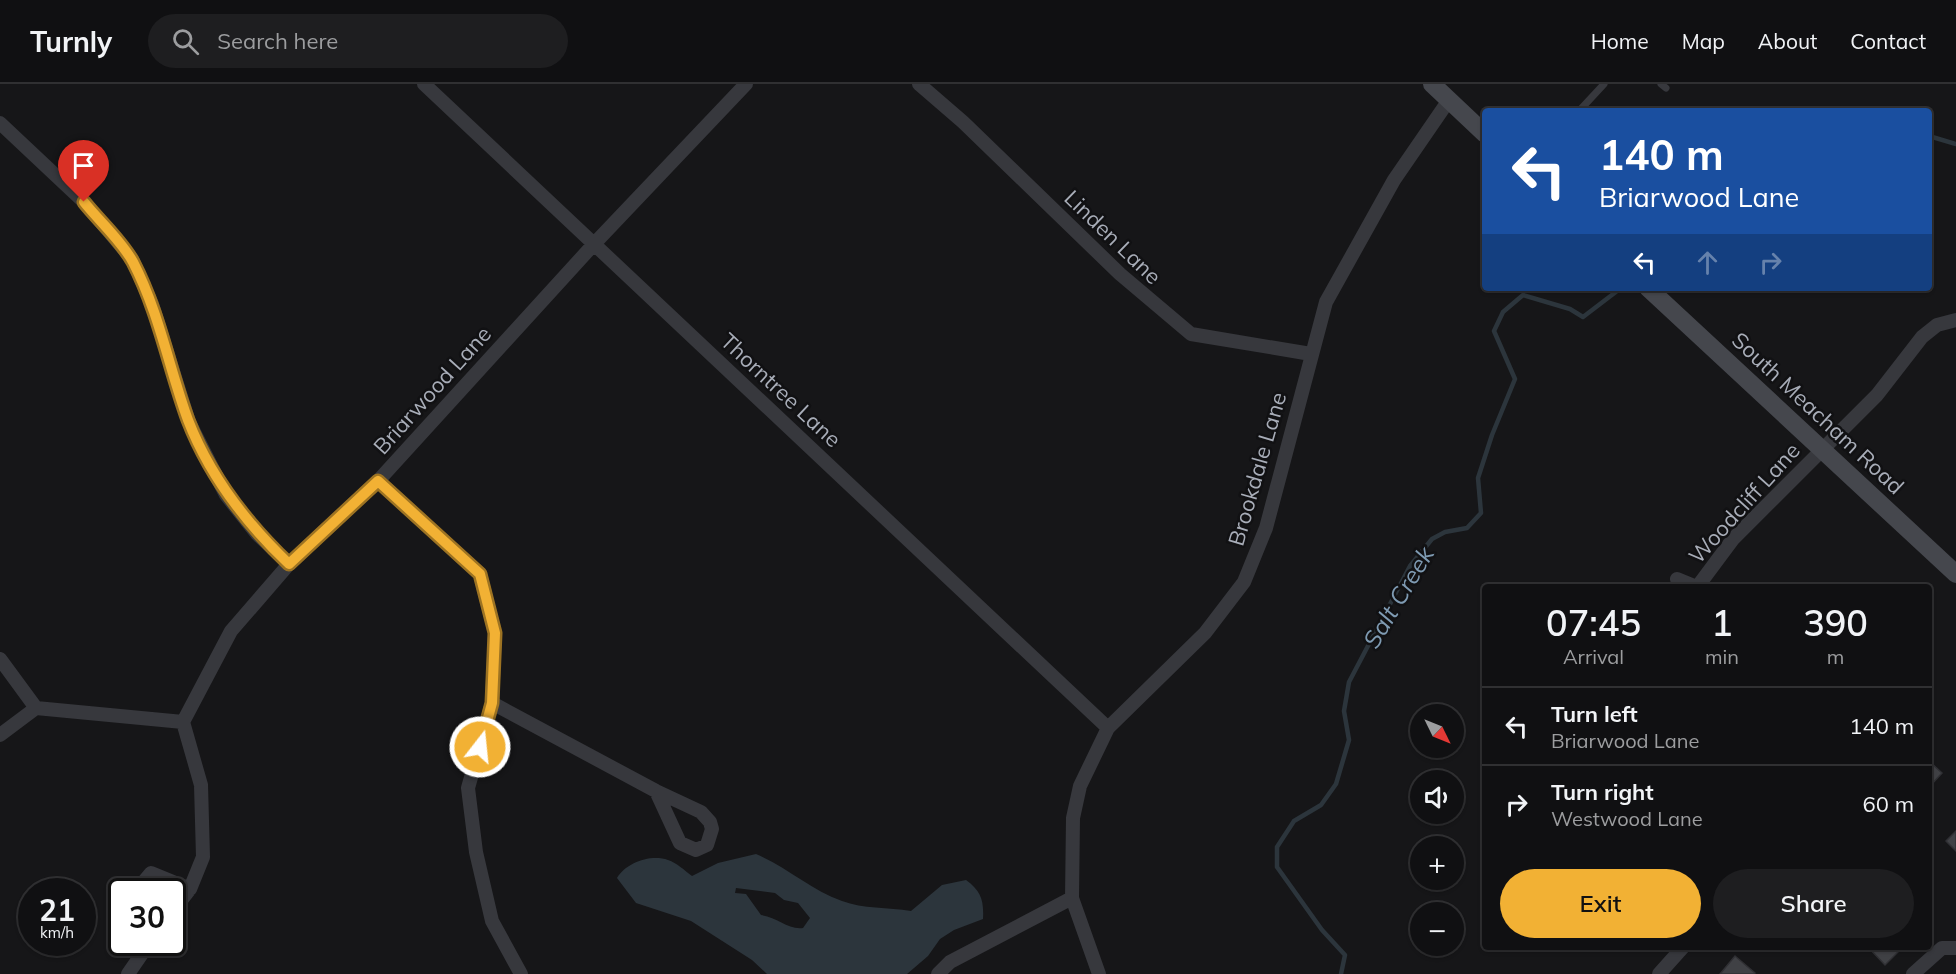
<!DOCTYPE html>
<html lang="en">
<head>
<meta charset="utf-8">
<style>
	body { margin:0; font-family:Mulish,sans-serif; background:#1e1e20; color:#f1f3f6; height:100vh; display:flex; flex-direction:column; font-size:22px; white-space:nowrap }
	* { box-sizing:border-box; margin:0 }
	p { font-size:20px; color:#9c9d9f }
	.icon { flex:none; width:33px; height:33px; fill:none; stroke:currentColor; stroke-width:2; stroke-linecap:round; stroke-linejoin:round }
	.map { position:relative; flex:1; overflow:hidden }
	.details { position:absolute; left:1482px; top:500px; width:450px; height:366px; display:flex; flex-direction:column; background:#101012; border-radius:6px; box-shadow:0 2px 4px #0004,0 0 0 2px #303032 }
	.details>* { flex:none }
	.guide { position:absolute; left:1482px; top:24px; width:450px; height:183px; border-radius:6px; box-shadow:0 2px 4px #0004,0 0 0 2px #303032; background:#1a4fa0; color:#fff; overflow:hidden }
	.needle { width:39px; rotate:133deg }
	.fabs { position:absolute; left:1410px; top:620px; display:grid; gap:12px }
	.fabs a { display:grid; place-items:center; width:54px; height:54px; border-radius:50%; background:#101012; box-shadow:0 2px 4px #0004,0 0 0 2px #303032; font-size:30px }
	.speed { position:absolute; left:18px; top:794px; display:flex; gap:12px; font-size:30px; font-weight:700; text-align:center }
	.speed>* { display:grid; place-content:center; width:78px; height:78px; border-radius:50%; background:#101012; box-shadow:0 2px 4px #0004,0 0 0 2px #303032; line-height:1 }
	.speed small { font-size:15px; font-weight:400 }
	.speed .limit { border:3px solid #111; border-radius:9px; background:#fff; color:#111 }
	.pin { position:absolute; display:grid; place-items:center; width:51px; height:51px; color:#fff; margin:-62px -26px; border-radius:50% 50% 50% 0; rotate:-45deg; box-shadow:0 0 6px #0007 }
	.pin .icon { rotate:45deg }
	.me { position:absolute; width:66px; margin:-33px; rotate:16deg; stroke-linejoin:round; filter:drop-shadow(0 0 4px #0008) }
	.turn { display:flex; align-items:center; gap:21px; height:126px; padding:0 18px; font-size:27px }
	.turn .icon { width:78px; height:78px; stroke-width:2.5 }
	.turn b { display:block; font-size:42px; line-height:51px }
	.lanes { display:flex; align-items:center; height:57px; padding:0 18px; background:#0003; justify-content:center; gap:30px; direction:ltr }
	.lanes .off { opacity:.35 }
	.eta { display:flex; justify-content:space-evenly; align-items:center; height:102px; text-align:center }
	.eta b { font-size:36px; font-weight:600; line-height:42px }
	.primary-button { display:flex; gap:12px; margin-top:auto; padding:12px 18px }
	.primary-button a { flex:1; height:69px; border-radius:36px; background:#f2b134; color:#111; font-size:24px; font-weight:600; line-height:69px; text-align:center }
	.primary-button a+a { background:#1e1e20; color:#f1f3f6 }
	ul { padding:0; list-style:none }
	li { display:flex; align-items:center; gap:18px; height:78px; padding:0 18px; border-top:2px solid #303032 }
	li div { flex:1 }
	li b { display:block; font-size:22px }
	li em { font-style:normal }
	header { display:flex; align-items:center; gap:36px; box-sizing:border-box; height:84px; padding:0 30px; background:#101012; border-bottom:2px solid #303032 }
	header strong { font-size:28px }
	nav { display:flex; gap:33px; margin-inline-start:auto; font-size:21px }
	.search { width:420px; height:54px; background:#1e1e20; display:flex; align-items:center; gap:15px; box-sizing:border-box; padding:0 21px; border-radius:33px; color:#9c9d9f; font-size:22px }
	.map>svg:first-child { display:block }
</style>
</head>
<body>
<header>
<strong>Turnly</strong>
<div class="search"><svg class="icon" aria-label="search" viewBox="0 0 24 24"><circle cx="10" cy="10" r="6"/><path d="M15 15l6 6"/></svg>Search here</div>
<nav><a>Home</a><a>Map</a><a>About</a><a>Contact</a></nav>
</header>
<div class="map">
<svg width="1956" height="890" viewBox="0 0 1956 890">
	<rect width="100%" height="100%" fill="#161618"/>
	<path fill="#2c353c" fill-rule="evenodd" d="M756 770C787 783 811 806 842 817 863 825 888 823 911 827L942 801 966 796C981 807 984 816 983 835L954 846 940 855 928 872 907 890H767L752 876 691 837 636 819 617 794C626 779 650 770 668 776 677 779 684 786 692 792L718 779ZM736 804 775 809 784 816 798 819 810 834 803 844C788 846 777 833 761 831L746 810 735 809Z"/>
	<g fill="none" stroke-linecap="round" stroke-linejoin="round">
		<path stroke="#2c353c" stroke-width="4.5" d="M1860 27 1873 25 1877 27
			M1929 52 1956 60
			M1341 890 1345 871 1322 846 1277 783V763L1294 737 1321 721 1336 700 1349 656 1344 627 1349 598 1410 482 1432 455 1445 448 1467 444 1481 429 1478 394 1492 351 1515 295 1494 247 1503 228 1523 211 1570 225 1583 233 1621 204"/>
	</g>
	<path fill="#404145" stroke="#303034" stroke-width="1.5" d="M1929 677 1942 689 1929 703Z
		M1956 747V767L1946 757Z
		M1867 862H1897L1900 866 1885 881Z
		M1735 872 1755 889 1754 890H1720Z"/>
	<g fill="none" stroke-linecap="round" stroke-linejoin="round">
		<path stroke="#37383d" stroke-width="7" d="M1661 0 1666 4
			M1579 27 1604 0"/>
		<path stroke="#37383d" stroke-width="14" d="M424 0 1108 644
			M919 0 963 38 1120 190 1191 250 1311 270
			M0 39 84 118 132 175 152 220 189 338 226 411 257 450 289 480
			M378 397 480 490 495 549 492 619 468 704 476 768 492 837 521 890
			M1677 495 1694 502
			M1698 502 1733 455 1877 311 1922 253 1937 241 1956 236
			M0 575 36 624
			M492 619 656 707 701 728 710 738 712 745 707 761 696 766 680 759 656 707
			M0 651 36 624 183 638
			M136 807 151 789 190 805
			M172 828 190 805 203 773 201 701 183 638 231 547 289 480 378 397 594 160 746 0
			M128 890 150 858
			M938 890 950 878 1072 814
			M1099 890 1072 814 1073 734 1080 702 1108 644 1205 549 1244 498 1266 444 1326 218 1394 96 1449 16
			M1659 890 1684 862
			M1913 890 1942 864H1956"/>
		<path stroke="#45474d" stroke-width="18" d="M1432 0 1485 50
			M1648 204 1956 490"/>
	</g>
	<g fill="none" stroke-linecap="round" stroke-linejoin="round">
		<defs>
			<path id="route" d="M84 118C99 137 121 156 133 178 159 228 169 284 188 336 210 393 246 439 289 480L378 397 480 490 495 549 492 619 480 663"/>
		</defs>
		<use href="#route" stroke="#9d7322" stroke-width="15"/>
		<use href="#route" stroke="#f2b134" stroke-width="10"/>
	</g>
	<g text-anchor="middle" dominant-baseline="central" stroke-width="5" stroke-linejoin="round" paint-order="stroke">
		<g font-size="22" fill="#a8adb8" stroke="#111113">
			<text transform="translate(1113 153) rotate(44)">Linden Lane</text>
			<text transform="translate(432 306) rotate(-48)">Briarwood Lane</text>
			<text transform="translate(781 306) rotate(43)">Thorntree Lane</text>
			<text transform="translate(1818 329) rotate(43)">South Meacham Road</text>
			<text transform="translate(1257 385) rotate(-74)">Brookdale Lane</text>
			<text transform="translate(1744 419) rotate(-48)">Woodcliff Lane</text>
		</g>
		<g font-size="24" font-style="italic" fill="#7f9bb3" stroke="#111113">
			<text transform="translate(1398 513) rotate(-59)">Salt Creek</text>
		</g>
	</g>
</svg>
<div class="fabs">
<a><svg class="needle" viewBox="-14 -14 28 28"><path d="M0-13l5 13h-10z" fill="#e53935"/><path d="M0 13l5-13h-10z" fill="#9c9d9f"/></svg></a>
<a><svg class="icon" aria-label="sound" viewBox="0 0 24 24"><path d="M4 9h4l5-4v14l-5-4H4zM17 9q2 3 0 6"/></svg></a>
<a>+</a>
<a>−</a>
</div>
<div class="speed"><div>21<small>km/h</small></div><div class="limit">30</div></div>
<div class="pin" style="left:84px;top:118px;background:#d93025"><svg class="icon" aria-label="arrive" viewBox="0 0 24 24"><path d="M6 21V4h12l-3 4 3 4H6"/></svg></div>
<svg class="me" style="left:480px;top:663px" viewBox="-20 -20 40 40"><circle r="17" fill="#f2b134" stroke="#fff" stroke-width="3"/><path d="M0-11L8 9 0 5-8 9z" fill="#fff"/></svg>
<div class="guide">
<div class="turn"><svg class="icon" aria-label="left" viewBox="0 0 24 24"><path d="M17 20v-9H6M10 6l-5 5 5 5"/></svg><div><b>140 m</b>Briarwood Lane</div></div>
<div class="lanes"><svg class="icon" aria-label="left" viewBox="0 0 24 24"><path d="M17 20v-9H6M10 6l-5 5 5 5"/></svg><svg class="icon off" aria-label="ahead" viewBox="0 0 24 24"><path d="M12 20V5M6 11l6-6 6 6"/></svg><svg class="icon off" aria-label="right" viewBox="0 0 24 24"><path d="M7 20v-9h11M14 6l5 5-5 5"/></svg></div>
</div>
<section class="details">
<div class="eta">
<div><b>07:45</b><p>Arrival</p></div>
<div><b>1</b><p>min</p></div>
<div><b>390</b><p>m</p></div>
</div>
<ul>
<li><svg class="icon" aria-label="left" viewBox="0 0 24 24"><path d="M17 20v-9H6M10 6l-5 5 5 5"/></svg><div><b>Turn left</b><p>Briarwood Lane</p></div><em>140 m</em></li>
<li><svg class="icon" aria-label="right" viewBox="0 0 24 24"><path d="M7 20v-9h11M14 6l5 5-5 5"/></svg><div><b>Turn right</b><p>Westwood Lane</p></div><em>60 m</em></li>
</ul>
<div class="primary-button"><a>Exit</a><a>Share</a></div>
</section>
</div>
</body>
</html>
